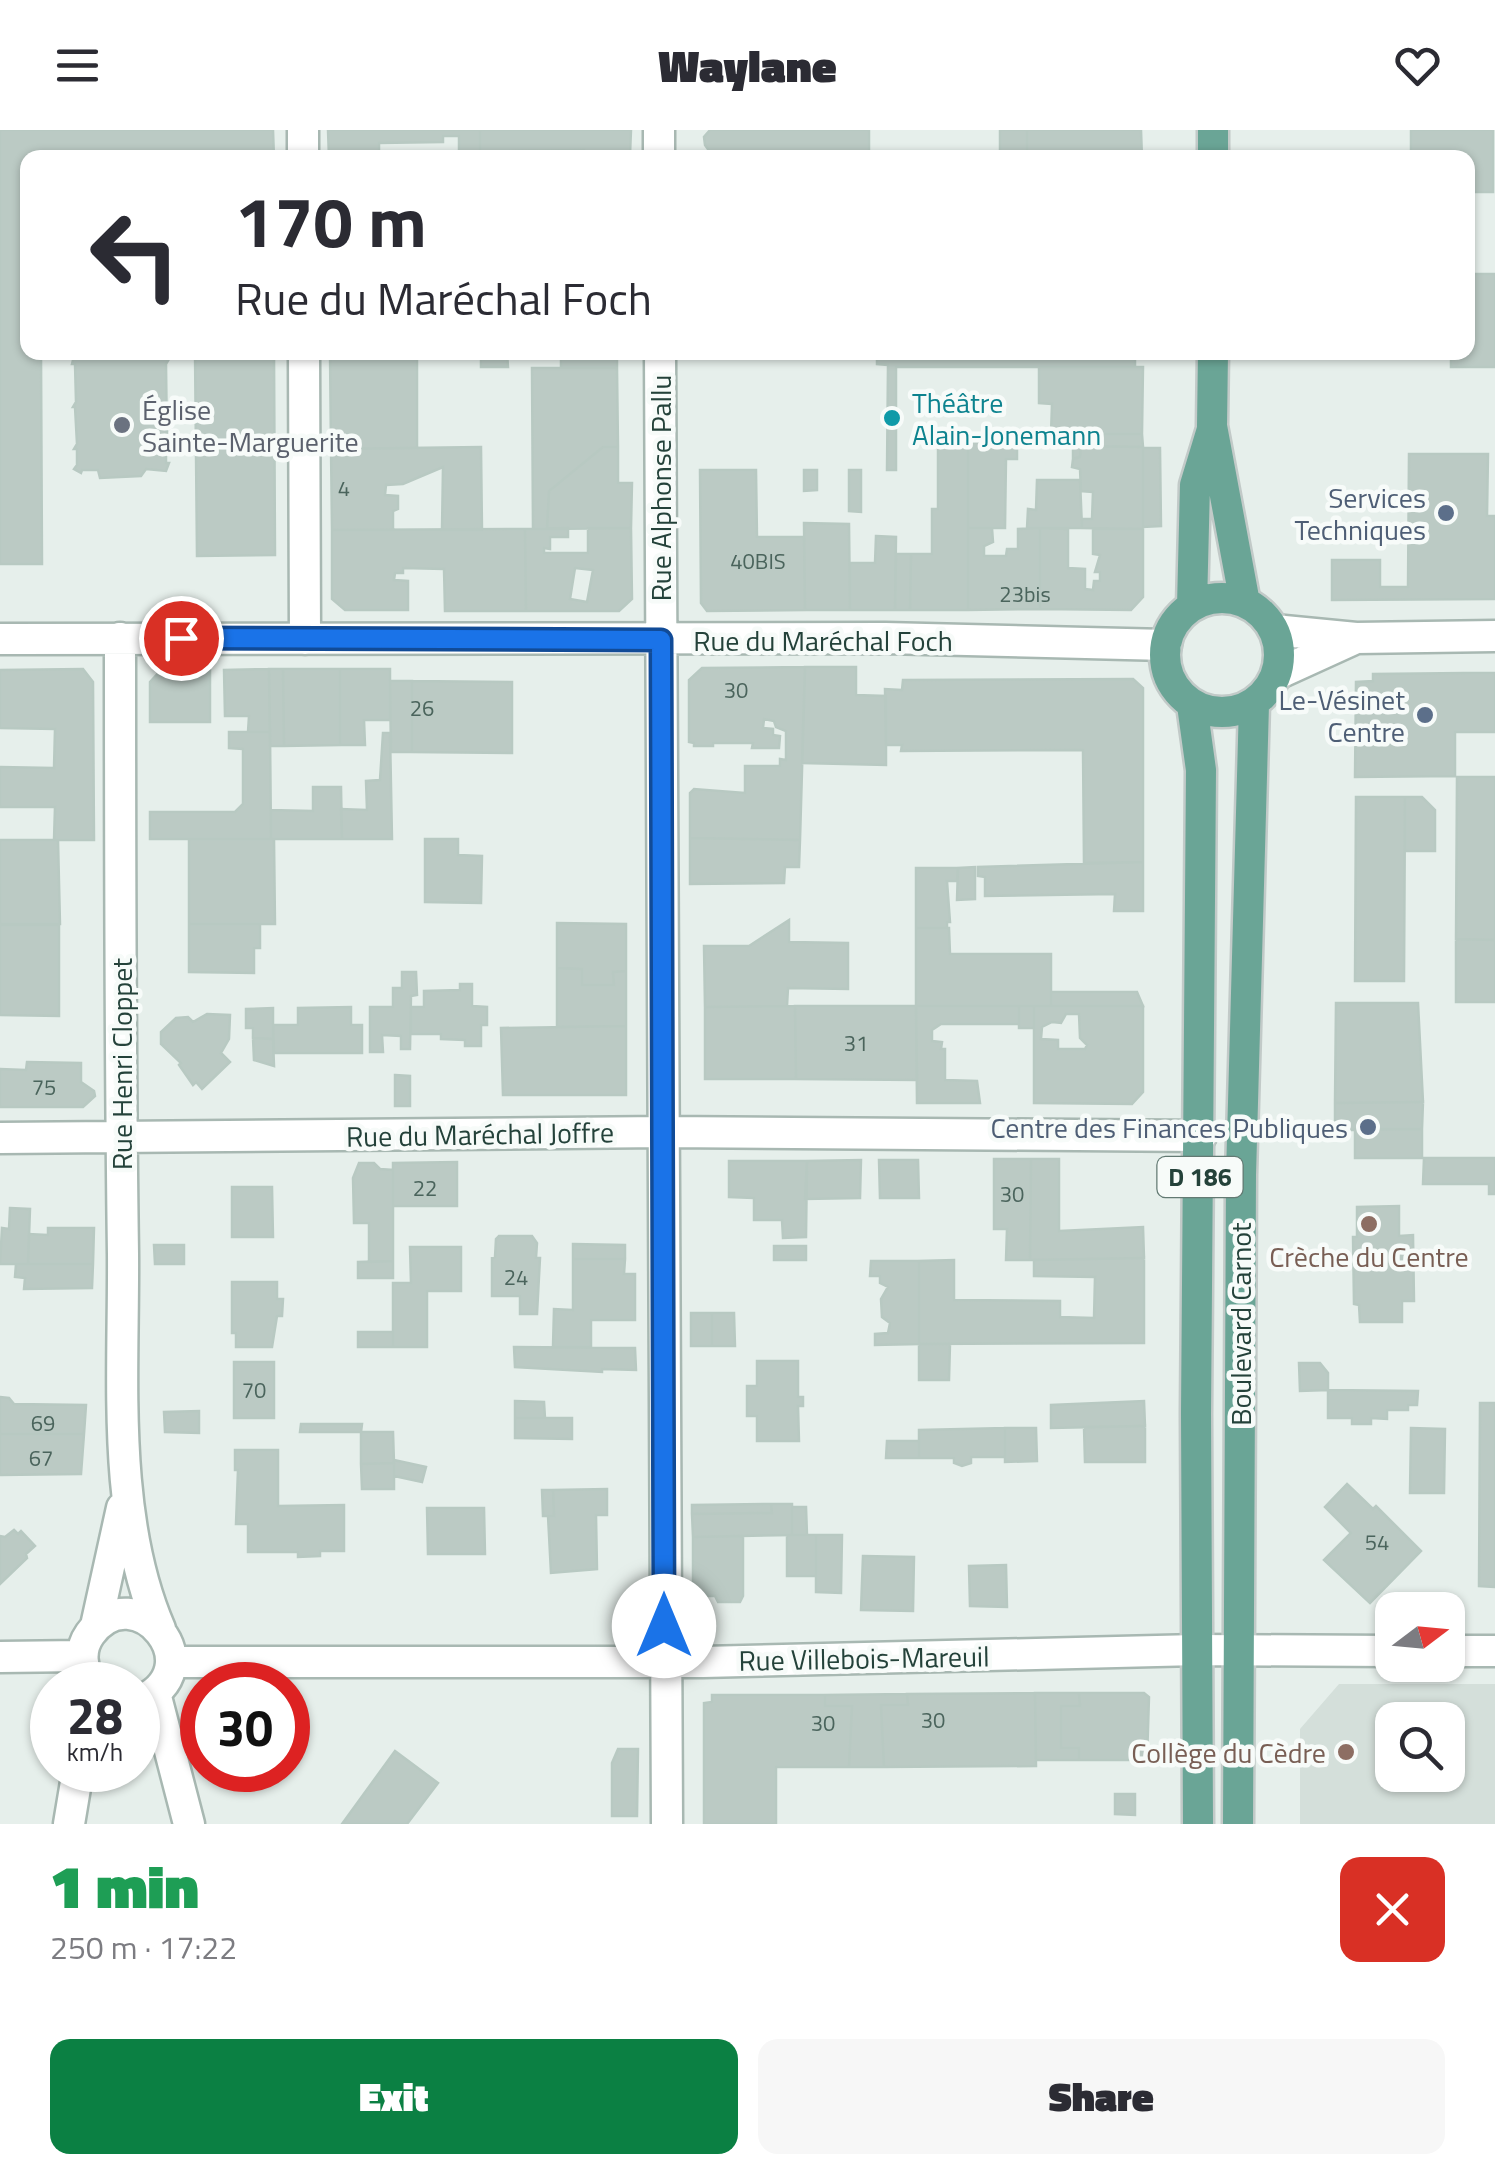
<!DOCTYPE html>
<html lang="en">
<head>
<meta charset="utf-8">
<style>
	body { margin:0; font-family:"Titillium Web",sans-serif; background:#f7f7f7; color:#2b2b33; height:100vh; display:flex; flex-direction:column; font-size:38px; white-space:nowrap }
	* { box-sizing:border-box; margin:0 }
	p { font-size:32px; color:#7c7c81 }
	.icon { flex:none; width:55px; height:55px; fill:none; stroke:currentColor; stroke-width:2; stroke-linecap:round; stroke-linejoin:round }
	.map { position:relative; height:1694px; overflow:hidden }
	.drawer { display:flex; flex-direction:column; background:#fff; flex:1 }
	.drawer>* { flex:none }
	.guide { position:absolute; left:20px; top:20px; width:1455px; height:210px; border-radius:20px; box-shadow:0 2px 8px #0004; background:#fff; color:#2b2b33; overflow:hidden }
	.needle { width:65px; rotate:74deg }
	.buttons { position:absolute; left:1375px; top:1462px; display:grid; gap:20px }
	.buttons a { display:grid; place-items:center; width:90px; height:90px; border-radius:20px; background:#fff; box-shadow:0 2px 8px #0004; font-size:50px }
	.speed { position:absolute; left:30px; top:1532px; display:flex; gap:20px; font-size:50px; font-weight:700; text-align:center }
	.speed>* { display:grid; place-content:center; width:130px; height:130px; border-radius:50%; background:#fff; box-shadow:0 2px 8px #0004; line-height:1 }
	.speed small { font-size:25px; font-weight:400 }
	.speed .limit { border:15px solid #d22; background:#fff; color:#111 }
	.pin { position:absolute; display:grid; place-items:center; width:85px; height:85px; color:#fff; margin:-42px; border:5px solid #fff; border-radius:50%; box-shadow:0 2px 10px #0007 }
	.me { position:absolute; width:110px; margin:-55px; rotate:0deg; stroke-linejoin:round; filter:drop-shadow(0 0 8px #0008) }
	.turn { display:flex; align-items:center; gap:35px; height:210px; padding:0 50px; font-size:45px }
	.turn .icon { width:130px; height:130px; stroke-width:2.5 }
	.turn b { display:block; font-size:70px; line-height:85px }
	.round { display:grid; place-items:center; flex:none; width:105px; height:105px; border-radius:20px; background:#f7f7f7 }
	.headline { display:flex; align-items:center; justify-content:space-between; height:170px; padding:0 50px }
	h1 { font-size:60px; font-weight:800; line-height:75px; color:#1e9e55 }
	.primary-button { display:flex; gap:20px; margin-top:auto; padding:20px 50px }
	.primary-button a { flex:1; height:115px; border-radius:20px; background:#0b8043; color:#fff; font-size:40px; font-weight:800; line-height:115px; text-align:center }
	.primary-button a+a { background:#f7f7f7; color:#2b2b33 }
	header { display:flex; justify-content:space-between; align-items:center; height:130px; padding:0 50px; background:#fff; font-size:45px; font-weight:800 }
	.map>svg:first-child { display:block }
</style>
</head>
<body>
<header><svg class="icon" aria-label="menu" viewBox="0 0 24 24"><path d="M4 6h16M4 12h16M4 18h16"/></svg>Waylane<svg class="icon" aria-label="heart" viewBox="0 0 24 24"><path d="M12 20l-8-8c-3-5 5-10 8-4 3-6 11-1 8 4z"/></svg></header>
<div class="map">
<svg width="1495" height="1694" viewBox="0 0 1495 1694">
	<rect width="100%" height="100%" fill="#e6efeb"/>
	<path fill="#d4dfda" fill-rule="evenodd" d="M1339 1554H1495V1694H1300V1599ZM1392 1590H1448V1645H1392Z"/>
	<path fill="#bbcac4" stroke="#b8c9c2" stroke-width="2.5" fill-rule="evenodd" d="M0 0H273L274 28H28V222H41L42 434H0Z
		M328 0H480V28H459V6H443V12L379 13V28H329Z
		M480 0H631L630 25H584V20L501 21V28H480Z
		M869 0V28H705L710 22 705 15 704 7 710 0Z
		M1000 0H1027V26H1000Z
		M1027 0H1141L1142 28H1027Z
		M1411 0H1493V62H1468V28H1411Z
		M1468 144H1495V237H1451V222H1468Z
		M75 222H166L169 229 166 234 167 312 170 313 169 319H166V333H169L166 341 146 339 141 346 100 348 98 340H82L81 343 74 339 77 335V319H74L77 314 75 277H73L76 272 75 234H72Z
		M195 222H274L275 425 197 426Z
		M330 222H417V318L331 319Z
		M481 222H507L508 237H481Z
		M561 222H617V238H561Z
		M877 222H1135V237H896V340H887L888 235 877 234Z
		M1039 237H1143L1142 304H1051L1052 274 1039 273Z
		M532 238H617L618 317H603L549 361 547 399H533Z
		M968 304H1017V329H1006L1005 398H968Z
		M1073 304H1142L1143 317 1081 316 1080 327 1073 329Z
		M938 306H968V480H910L911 424H932V379H938Z
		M1081 316 1143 317V399L1082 398V389H1092L1093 362 1081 361 1080 339 1072 337 1073 329 1080 327Z
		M481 317 482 400H442L443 337 403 354 386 355 385 365 398 366V379L393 381V400H332L331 319Z
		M603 317H618V353H632L631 398 547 399 549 361Z
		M1143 318H1160L1161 396 1143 397Z
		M1409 324H1488L1487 386H1495V469L1332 470V430H1380V457H1408Z
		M700 340H756L757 407H804L805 480 707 481 701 473Z
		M804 340H817V360L804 361Z
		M849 340H861V382L849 381Z
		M1037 350H1080L1082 398H1027L1028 379 1036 380Z
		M804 393 849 394 850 480H805Z
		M568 398V407H550V419L544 418V423H588V398H631L632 469 619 481H526L525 399ZM575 438 593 440 587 472 570 469Z
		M968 398H992L993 412 984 416V426H1006L1007 419H1018V399L1040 398V479L968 480Z
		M1040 398 1068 399V438L1085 439V459L1093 460 1094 451H1100V442H1095L1100 425 1093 424V399H1143V467L1131 480 1040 479Z
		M525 399 526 481H445L444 439 403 438V443H395L394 450 408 451V480H345L332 469V400Z
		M876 406 896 407 895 480H850V433H875Z
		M896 424H911L910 480H895Z
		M805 537 800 710 690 708V663L694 659 745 663V636H780V629L786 630V601L776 597 774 591 764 589 763 598 773 599V605L780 606 779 618H752L753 613H713V616H694V613L689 612V550L702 538Z
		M805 537H856V565L886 566V635L802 633Z
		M83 539 93 552 94 710H54L55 677H0V637L54 638 55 599 0 598V540Z
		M162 539H210V592H150V552Z
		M269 539 270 602H248L249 586H225L224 540Z
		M269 539H283L284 616H270Z
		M283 539H340V615L284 616Z
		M340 539H390V590H364L365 615H340Z
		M1465 543H1495V602H1455V646L1355 647 1356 552 1373 551V544Z
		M1133 549 1143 558V732L1084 733 1083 620 901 621 902 615H886L885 559 902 560 903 550Z
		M390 551H412V622H391Z
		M412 551 512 552V623L412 622Z
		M229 602H270L271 709H150V682H235L243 674V619L229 618Z
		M383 603H390L392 709H342L341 679 367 680 366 651 380 650Z
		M1457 647H1495V810L1456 809Z
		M313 657H341L342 709H271V680L313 681Z
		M1356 667H1405L1404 851H1355Z
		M1405 667H1422L1435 680V721H1405Z
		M690 708 800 710 799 737H785L784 753 690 754Z
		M189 709H274L275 794H189Z
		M425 709H458V725L482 726 481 773 425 772Z
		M0 710H58L60 794H0Z
		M1143 732V781H1114L1115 764 985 766V747L978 746V737Z
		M975 737V769L957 770 958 738Z
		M916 738H958L957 751H947L950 792H947V798H916Z
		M789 790V812L848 813V859L788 858 787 876 705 877 704 816H749Z
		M557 793 626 794V841L613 842 614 855H582V839L557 838Z
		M189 794H260V818H254V843L189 842Z
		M0 795H59V886L0 885Z
		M916 798H949L950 824H1051V876H916Z
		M1456 809 1495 810V872H1456Z
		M557 838 582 839V855H614L613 842 626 841V896L557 897Z
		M402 842H416L417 865 411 866 410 919H401V906L382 905 383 922H370V877H393V858H402Z
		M460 854H472V876L487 877V895H481V916H465V910L441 909V904H411V877H424V861L460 860Z
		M1051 862H1137L1143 876H1051Z
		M1336 873H1418L1423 972 1335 973Z
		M795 876H916L917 950 796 949Z
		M795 876 796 949H705V877Z
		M916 876H1019V894H941L932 900V911L942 912 941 919H945V950L977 951 980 973H917Z
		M1019 876H1034V898H1019Z
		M1034 876H1143V962L1132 974 1034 973ZM1066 884H1079L1080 908 1087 915 1085 919H1058V910L1041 909 1042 897 1052 892 1061 893Z
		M351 877V895H362V923H274L273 895H298V878Z
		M273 878V909L253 908V898H246V879Z
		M207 884 230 885 229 909 221 923 230 932 202 959 196 952 193 955 179 935 181 933 161 914V902L176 888 188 887 193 892Z
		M626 896V965H503L501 898Z
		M253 908 273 909 274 936 254 930Z
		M27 932 81 933V952L94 961 95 966 83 977H0V939L26 940Z
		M395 945 410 946V976H395Z
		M1423 972 1422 999 1335 1000V973Z
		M1355 999H1422V1028H1355Z
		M1424 1028H1495V1064H1489V1054H1423Z
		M994 1029H1031L1030 1130H1006L1007 1099H994Z
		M1031 1029H1059V1101L1143 1097 1144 1128 1030 1130Z
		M861 1030 860 1068 805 1069 807 1031Z
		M879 1030H918L919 1068H880Z
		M729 1031H807L806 1107 783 1108 782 1090H754V1068L729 1067Z
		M457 1032V1076H393V1033Z
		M359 1033H374L380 1039 393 1040V1131L369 1132V1093H354L353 1048Z
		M232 1057H272L273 1107H232Z
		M1399 1076V1106L1413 1105 1414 1171H1402V1192H1360L1359 1175 1354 1174 1353 1107H1357V1077Z
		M10 1078 30 1079 28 1134H0L2 1098 9 1099Z
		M48 1098H94L93 1134H28L29 1104 48 1105Z
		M499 1106H532L537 1113 536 1128H540L537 1184H520V1166H492V1128L495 1127 496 1109Z
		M573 1114 625 1115V1129H573Z
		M154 1115H184V1134H155Z
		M774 1116H806V1130H774Z
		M410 1117H461V1161H427V1217H393V1153H411Z
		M1144 1128V1213L919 1214V1131L954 1130V1170L1060 1171V1187L1094 1188 1095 1147 1034 1146V1130Z
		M573 1129H625L624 1144H635V1190H591V1217H553L554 1179 573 1180Z
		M393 1131V1148H358V1132Z
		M871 1131H919V1214L875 1215V1204L888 1203 890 1193 882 1187 881 1169 888 1157 880 1153V1146H870Z
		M16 1134H93L92 1158 24 1159 25 1148 15 1147Z
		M232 1152H277V1169H283L282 1186H277L272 1217H236V1203H232Z
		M691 1183H712V1216H691Z
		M712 1183H734L735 1216H712Z
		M358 1202H393V1217H358Z
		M919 1214H950L949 1250H919Z
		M514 1217 635 1218 636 1240 602 1239V1242L515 1237Z
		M757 1231H798V1267H803V1276H798L799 1311H757V1286H747V1256H757Z
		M234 1232H274V1288H234Z
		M1299 1233H1320L1328 1243V1260L1300 1261Z
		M1328 1260 1418 1261 1417 1275H1408V1280H1387V1289L1371 1288V1294H1352V1288H1328Z
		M0 1267 9 1268 14 1274 86 1275 84 1304H0Z
		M515 1271 544 1272 545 1288H515Z
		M1144 1271 1145 1296 1051 1298V1275Z
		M1480 1273H1495V1457L1479 1456Z
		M199 1281V1303L165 1302 164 1282Z
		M515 1288H572V1309L515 1308Z
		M301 1294H362L361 1302H300Z
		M1145 1296V1332H1085L1084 1297Z
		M1005 1298H1036L1037 1331 1005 1332Z
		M1005 1298V1327H971V1333L962 1336 954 1333V1328H919V1300Z
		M1411 1298 1445 1299 1444 1363H1410Z
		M361 1302H393L394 1333 361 1334Z
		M0 1304H84L81 1344 0 1345Z
		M887 1311H919V1328H886Z
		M235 1320H278V1376L344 1375V1421H320V1426L298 1427V1422H248V1394H236L238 1340H235Z
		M394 1330 426 1337 422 1352 394 1346Z
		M394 1333V1359H362L361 1334Z
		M1347 1354 1373 1379 1376 1376 1421 1421 1370 1473 1324 1430 1351 1403 1325 1377Z
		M607 1359V1385H596L597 1439 551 1443 548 1386H554L553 1360Z
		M542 1360H553L554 1386H543Z
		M771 1374 772 1383 692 1384V1375Z
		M771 1374H792V1405L693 1407 692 1384 772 1383Z
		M792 1377H806L807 1405H792Z
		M427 1378H484L485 1424H428Z
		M14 1400 18 1404 21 1401 35 1416 26 1424 27 1428 0 1454V1406L5 1407Z
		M787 1405H816V1446H787Z
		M816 1405H842L841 1463 816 1462Z
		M743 1406V1466L740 1472H718L715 1466H693V1407Z
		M863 1426 914 1427 913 1481 861 1480Z
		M1006 1435 1007 1477 970 1476 969 1436Z
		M1035 1563 1036 1636 884 1637 881 1575H908L907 1564Z
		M1035 1563H1079L1080 1576H1061V1618H1079V1630H1036Z
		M1079 1563H1144L1149 1567 1147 1630H1079V1618H1061V1576H1080Z
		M907 1564 908 1575H881L884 1637H849L852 1576H825V1565Z
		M712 1565H825V1576H852L849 1637H776V1694H704V1573L712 1572Z
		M618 1619H638L637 1686H612V1633Z
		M395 1621 438 1653 407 1694H342Z
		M1115 1664H1135V1685L1115 1684Z"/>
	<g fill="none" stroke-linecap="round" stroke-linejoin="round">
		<defs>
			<path id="minor" d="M303 0V28
				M659 0V28
				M304 222 305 509
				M660 222 667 1694
				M1274 500 1356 508 1495 506
				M120 508C120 713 120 918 123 1124 124 1244 111 1386 160 1499
				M0 509 885 508 1166 515
				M1277 544 1356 508
				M0 1008 664 1002 1201 1006
				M96 1496 122 1378
				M1448 1521H1495
				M0 1527 81 1526
				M171 1532H703L1197 1520 1392 1521
				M91 1555C82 1538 78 1521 90 1504 135 1442 217 1539 138 1572
				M155 1563 189 1694
				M69 1694 78 1640"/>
			<path id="primary" d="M1213 0V28
				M1213 222 1212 296 1245 473
				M1165 525a57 57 0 1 1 114 0a57 57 0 1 1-114 0Z
				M1192 476 1195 355 1212 299
				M1192 575 1201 640 1196 1284 1198 1694
				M1238 1694 1241 1045 1254 574"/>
		</defs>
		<use href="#minor" stroke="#a8b8b2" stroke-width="35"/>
		<use href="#primary" stroke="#c2cac8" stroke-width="35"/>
		<use href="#minor" stroke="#fff" stroke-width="30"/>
		<use href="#primary" stroke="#6aa596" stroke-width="30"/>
	</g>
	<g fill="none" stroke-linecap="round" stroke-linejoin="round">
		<defs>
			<path id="route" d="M181 508 661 510 664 1496"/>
		</defs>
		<use href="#route" stroke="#114b97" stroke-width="25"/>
		<use href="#route" stroke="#1a73e8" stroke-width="18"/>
	</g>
	<circle fill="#0f9aa8" stroke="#f7fbf9" stroke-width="4" cx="892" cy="288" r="10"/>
	<circle fill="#6b7280" stroke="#f7fbf9" stroke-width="4" cx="122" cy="295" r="10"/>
	<g fill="#5c6f8a" stroke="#f7fbf9" stroke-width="4">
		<circle cx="1446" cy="383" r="10"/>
		<circle cx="1425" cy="585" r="10"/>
		<circle cx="1368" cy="997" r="10"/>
	</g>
	<g fill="#8d6e63" stroke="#f7fbf9" stroke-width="4">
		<circle cx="1369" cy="1094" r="10"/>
		<circle cx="1346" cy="1622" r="10"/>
	</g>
	<g text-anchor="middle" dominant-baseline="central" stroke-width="9" stroke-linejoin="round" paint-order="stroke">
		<g font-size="22" fill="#4a645c">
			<text x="344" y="358">4</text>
			<text x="758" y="431">40BIS</text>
			<text x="1025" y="464">23bis</text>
			<text x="736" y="560">30</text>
			<text x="422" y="578">26</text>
			<text x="856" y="913">31</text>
			<text x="44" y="957">75</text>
			<text x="425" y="1058">22</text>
			<text x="1012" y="1064">30</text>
			<text x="516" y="1147">24</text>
			<text x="254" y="1260">70</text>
			<text x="43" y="1293">69</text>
			<text x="41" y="1328">67</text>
			<text x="1377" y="1412">54</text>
			<text x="933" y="1590">30</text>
			<text x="823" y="1593">30</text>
		</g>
		<rect fill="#f7fbf9" stroke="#637a73" stroke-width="2.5" x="1157.5" y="1027" width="85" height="40" rx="8"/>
		<g font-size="25" font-weight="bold" fill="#24423a">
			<text x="1200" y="1047">D 186</text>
		</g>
		<g font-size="28" fill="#0d838f" stroke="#f7fbf9" text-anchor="start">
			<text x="912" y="272">Théâtre<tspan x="912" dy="32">Alain-Jonemann</tspan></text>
		</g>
		<g font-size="28" fill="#5b616d" stroke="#f7fbf9" text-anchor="start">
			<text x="142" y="279">Église<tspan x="142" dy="32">Sainte-Marguerite</tspan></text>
		</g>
		<g font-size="28" fill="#24423a" stroke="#f7fbf9">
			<text transform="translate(660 358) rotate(-90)">Rue Alphonse Pallu</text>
			<text x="823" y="510">Rue du Maréchal Foch</text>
			<text transform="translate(121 934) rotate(-90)">Rue Henri Cloppet</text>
			<text transform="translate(480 1004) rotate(-1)">Rue du Maréchal Joffre</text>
			<text transform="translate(1240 1194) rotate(-90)">Boulevard Carnot</text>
			<text transform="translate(864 1528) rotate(-1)">Rue Villebois-Mareuil</text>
		</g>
		<g font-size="28" fill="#4e5e75" stroke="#f7fbf9" text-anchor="end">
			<text x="1426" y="367">Services<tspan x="1426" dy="32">Techniques</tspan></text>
			<text x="1405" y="569">Le-Vésinet<tspan x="1405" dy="32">Centre</tspan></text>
			<text x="1348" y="997">Centre des Finances Publiques</text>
		</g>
		<g font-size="28" fill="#785e54" stroke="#f7fbf9">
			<text x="1369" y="1126">Crèche du Centre</text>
			<text x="1326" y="1622" text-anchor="end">Collège du Cèdre</text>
		</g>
	</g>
</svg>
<div class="buttons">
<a><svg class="needle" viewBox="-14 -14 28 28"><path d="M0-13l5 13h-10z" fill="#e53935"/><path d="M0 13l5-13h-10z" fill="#7c7c81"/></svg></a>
<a><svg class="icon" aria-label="search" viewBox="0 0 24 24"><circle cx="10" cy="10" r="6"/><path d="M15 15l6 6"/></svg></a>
</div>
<div class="speed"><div>28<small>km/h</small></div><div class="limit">30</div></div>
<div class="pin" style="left:181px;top:508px;background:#d93025"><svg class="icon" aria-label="arrive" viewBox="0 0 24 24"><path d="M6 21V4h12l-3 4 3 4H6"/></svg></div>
<svg class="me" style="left:664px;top:1496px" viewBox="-20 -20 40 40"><circle r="19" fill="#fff"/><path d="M0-13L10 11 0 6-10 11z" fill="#1a73e8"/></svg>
<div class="guide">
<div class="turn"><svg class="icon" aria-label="left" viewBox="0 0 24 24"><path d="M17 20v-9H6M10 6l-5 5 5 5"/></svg><div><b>170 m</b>Rue du Maréchal Foch</div></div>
</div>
</div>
<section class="drawer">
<div class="headline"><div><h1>1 min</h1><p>250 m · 17:22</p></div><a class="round" style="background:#d93025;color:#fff"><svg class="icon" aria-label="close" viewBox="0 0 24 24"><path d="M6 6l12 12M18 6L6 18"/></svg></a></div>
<div class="primary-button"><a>Exit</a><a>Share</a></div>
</section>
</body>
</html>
